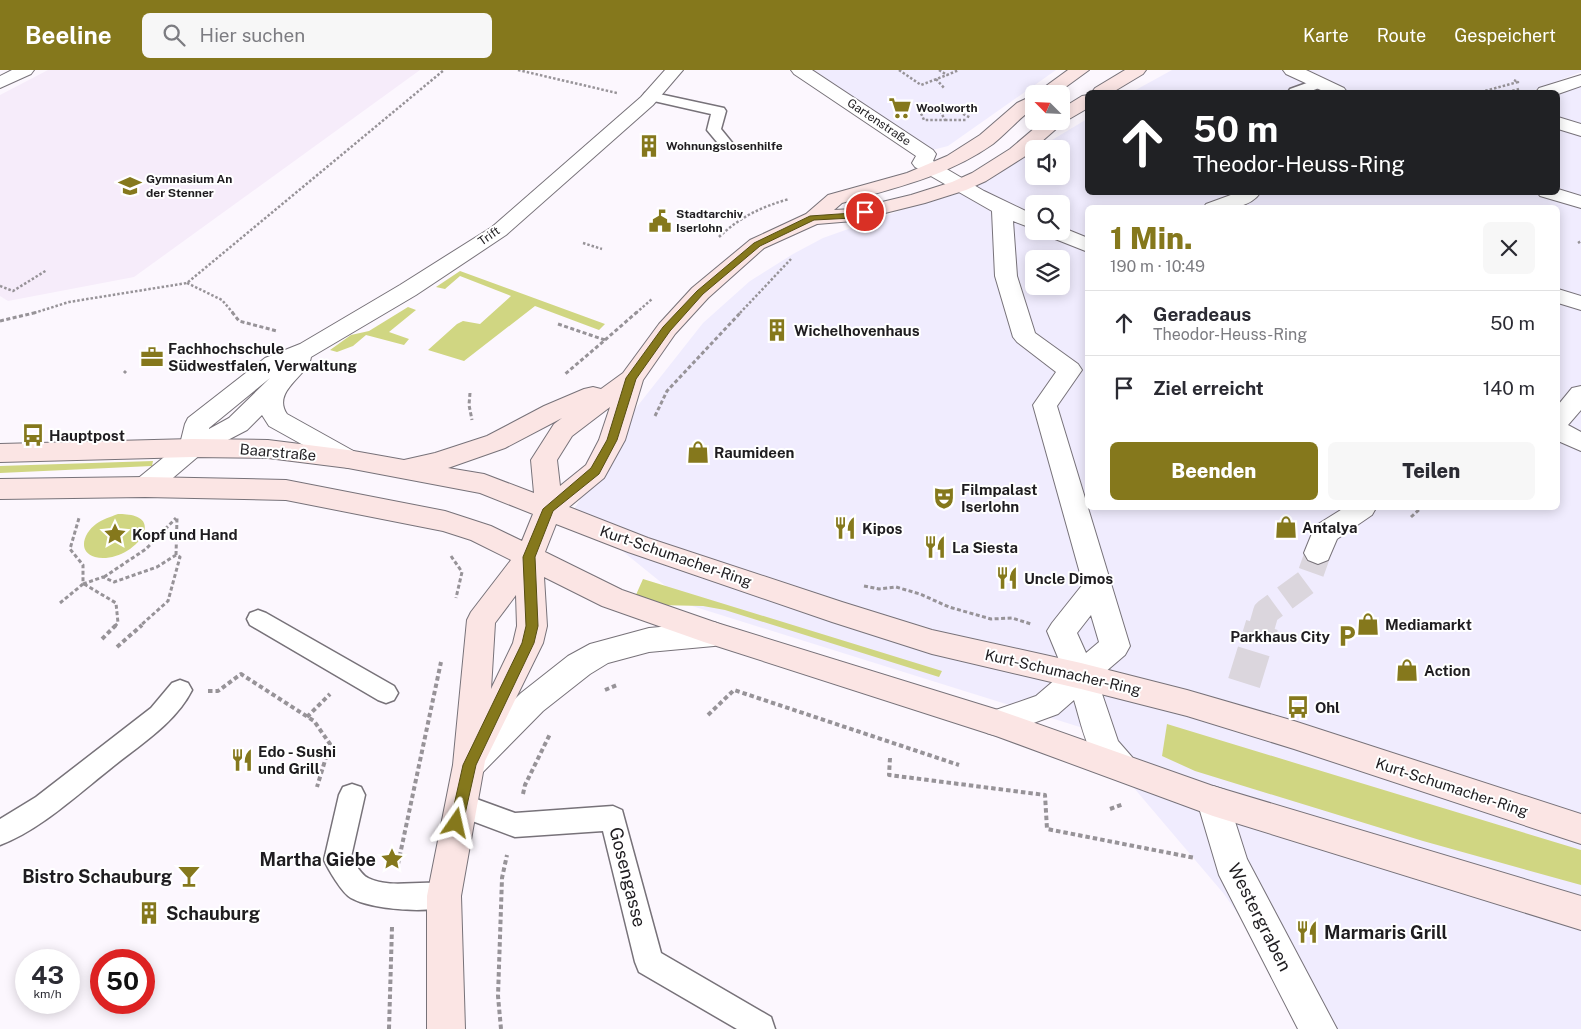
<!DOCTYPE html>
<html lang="de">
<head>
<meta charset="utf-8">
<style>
	body { margin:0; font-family:"Public Sans",sans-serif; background:#f7f7f7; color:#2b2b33; height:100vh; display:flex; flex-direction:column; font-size:19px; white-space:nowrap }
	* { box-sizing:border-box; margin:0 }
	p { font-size:16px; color:#7c7c81 }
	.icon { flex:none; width:28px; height:28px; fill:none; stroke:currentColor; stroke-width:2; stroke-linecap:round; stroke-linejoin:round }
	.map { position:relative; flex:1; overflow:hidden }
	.details { position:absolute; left:1085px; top:135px; width:475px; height:305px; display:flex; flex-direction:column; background:#fff; border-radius:8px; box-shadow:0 2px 12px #0003 }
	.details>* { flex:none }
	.top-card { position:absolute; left:1085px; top:20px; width:475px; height:105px; border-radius:8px; box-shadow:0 2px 12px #0003; background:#202124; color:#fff; overflow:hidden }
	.needle { width:32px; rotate:294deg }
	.buttons { position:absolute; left:1025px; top:15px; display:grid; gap:10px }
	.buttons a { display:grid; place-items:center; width:45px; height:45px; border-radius:8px; background:#fff; box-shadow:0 2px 12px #0003; font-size:25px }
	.speed { position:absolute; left:15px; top:879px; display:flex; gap:10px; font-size:25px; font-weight:700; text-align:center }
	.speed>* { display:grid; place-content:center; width:65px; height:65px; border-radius:50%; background:#fff; box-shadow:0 2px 12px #0003; line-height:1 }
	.speed small { font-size:12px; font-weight:400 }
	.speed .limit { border:8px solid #d22; background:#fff; color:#111 }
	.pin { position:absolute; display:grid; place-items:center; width:42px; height:42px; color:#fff; margin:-21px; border:2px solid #fff; border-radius:50%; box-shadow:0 1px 5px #0007 }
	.me { position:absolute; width:55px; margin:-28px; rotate:11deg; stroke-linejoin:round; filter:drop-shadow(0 0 4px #0008) }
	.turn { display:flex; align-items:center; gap:18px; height:105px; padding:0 25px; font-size:22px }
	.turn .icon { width:65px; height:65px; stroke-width:2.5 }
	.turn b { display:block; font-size:35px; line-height:42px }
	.round { display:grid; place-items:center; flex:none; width:52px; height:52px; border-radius:8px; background:#f7f7f7 }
	.summary { display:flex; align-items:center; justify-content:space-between; height:85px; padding:0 25px }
	h1 { font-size:30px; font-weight:800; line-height:38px; color:#85781c }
	.button { display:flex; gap:10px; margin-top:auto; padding:10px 25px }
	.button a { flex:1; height:58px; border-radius:8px; background:#85781c; color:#fff; font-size:20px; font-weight:800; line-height:58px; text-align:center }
	.button a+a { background:#f7f7f7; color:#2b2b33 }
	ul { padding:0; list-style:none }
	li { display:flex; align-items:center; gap:15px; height:65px; padding:0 25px; border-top:1px solid #e1e1e2 }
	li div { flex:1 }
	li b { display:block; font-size:19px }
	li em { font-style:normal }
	header { display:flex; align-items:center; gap:30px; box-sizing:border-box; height:70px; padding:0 25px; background:#85781c; color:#fff }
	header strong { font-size:24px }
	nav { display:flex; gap:28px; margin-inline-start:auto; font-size:18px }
	.search { width:350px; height:45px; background:#f7f7f7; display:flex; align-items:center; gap:12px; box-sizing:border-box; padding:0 18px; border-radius:8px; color:#7c7c81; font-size:19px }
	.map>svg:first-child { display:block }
</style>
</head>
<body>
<header>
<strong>Beeline</strong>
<div class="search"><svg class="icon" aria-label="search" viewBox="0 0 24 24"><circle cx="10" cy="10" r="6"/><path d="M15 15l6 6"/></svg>Hier suchen</div>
<nav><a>Karte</a><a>Route</a><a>Gespeichert</a></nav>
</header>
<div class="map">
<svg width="1581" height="959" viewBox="0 0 1581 959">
	<rect width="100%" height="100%" fill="#fcf7fe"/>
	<path fill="#f0ecfe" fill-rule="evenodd" d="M797 0H1056L948 76 913 85Z
		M1172 0H1581V2L1529 22H1132Z
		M1581 5V959H1318L1224 824 1083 658 689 535 573 441 632 343 703 253 750 211 793 184 823 168 983 111 1034 81V106H1061V79H1037L1087 49 1088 122H1558V22H1533ZM1034 134H1061V161H1034ZM1088 138H1558V438H1088ZM1034 189H1061V216H1034Z"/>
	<path fill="#f6ecfa" d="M48 0H420L134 207 8 231 0 226V25Z"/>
	<path fill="#d0d682" d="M460 201 605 254 599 260 535 236 464 291 428 280 457 254 463 251 480 254 511 226 460 206 445 219 436 217Z
		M408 237 416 240 389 262 409 269 404 275 366 265 353 276 337 282 330 280 351 265 369 261Z
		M153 391 152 396 0 403V396Z
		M118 444C130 444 149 446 144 462 138 479 112 492 95 487 76 481 85 462 96 454 103 449 110 447 118 444Z
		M643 509 942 601 939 607 725 540 703 536 657 535 635 527Z
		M1167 654 1581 780V815L1423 771 1195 701 1162 686Z"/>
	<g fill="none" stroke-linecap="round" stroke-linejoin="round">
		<path stroke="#dbd6dd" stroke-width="26" stroke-dasharray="26 12" stroke-linecap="butt" d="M1262 556 1266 542 1308 511 1318 483"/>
		<path stroke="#dbd6dd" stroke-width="33" stroke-dasharray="33 16" stroke-linecap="butt" d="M1244 613 1262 555"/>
		<defs>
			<path id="lane" d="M1318 9 1325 13C1316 23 1300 23 1288 22L1290 19Z
				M650 22 724 38 726 41 721 59 734 75 732 78H722L707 60 711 44 645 29 643 26 645 23Z
				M258 540 266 543 394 616 398 623 394 630 386 633 378 630 250 555 247 549 250 543Z
				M180 610 188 613 192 620C175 654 138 676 110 699 77 725 40 760 0 775V749L36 727 151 638 172 613Z
				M352 714 361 717 365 725 351 787C355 793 361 805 368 808 395 821 427 806 453 817L457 826 453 835C430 844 373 840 351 828 342 823 328 799 324 790L339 725 343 717Z
				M460 723 515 743 613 736 622 740 661 883 771 947 775 959H737L639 902 635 892 603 761 515 767 451 743 447 735 451 727Z"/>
			<path id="street" d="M12 0H34L31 4 0 18V6Z
				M665 0H683L653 35 506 165 416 225 311 287C309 305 271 321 287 344L357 383 361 389 357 395 348 398 339 395 269 356 262 345 247 360 201 384 154 424 145 427 136 424 132 417 136 410 180 374 185 354 188 348 265 288 300 274 400 215 492 157 641 27ZM270 308 229 348 209 359V358Z
				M791 0H812L933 80 936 84 933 91 984 121 1034 145V159L1013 151 1017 206 1035 263 1078 294 1082 300 1057 336 1130 576 1125 585 1097 609 1118 671 1132 687 1137 697 1132 707 1121 711C1089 700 1083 659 1074 630L1058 644 998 666 987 663 982 653 987 643 1036 626 1064 602 1047 561 1052 553 1083 514 1033 335 1056 302 1017 272 1013 267 995 206 992 141 915 97 912 93 916 86 794 4ZM1091 545 1099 572 1086 583 1077 563Z
				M1283 0H1306L1344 18 1347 22H1325L1286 4Z
				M1581 5V16L1558 24 1536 22 1539 18Z
				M1558 47 1581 54V66L1558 59Z
				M1558 119 1581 126V138L1540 126 1537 122H1558Z
				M1239 122H1261C1248 141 1223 138 1203 138L1206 134Z
				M1061 157 1088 168V182L1045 165 1042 161H1061Z
				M1558 219 1581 226V240L1558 233Z
				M1581 316V340L1568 355 1581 362V381L1558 371V335L1572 318Z
				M1344 438H1376L1372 445 1337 469 1328 490 1318 494 1308 490 1304 483 1315 456Z
				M714 552 724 556 729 564 724 572 714 576 649 582 608 593 590 604 543 641 481 704 470 708 459 704 454 694 459 684 521 623 568 586 590 574 649 558Z
				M1213 716 1225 720 1247 789 1337 959H1298L1219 805 1197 731 1201 720Z"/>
			<path id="secondary" d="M1068 0H1089L1056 24H1035Z
				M1125 0H1146L1143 4 1113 22H1092L1095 18Z
				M1034 25V38C1019 48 1007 63 993 74 948 106 895 118 842 133L834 140 853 139 911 125 952 112 972 103 1010 79 1043 51H1061V39L1082 26 1088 25V38L1064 52 1024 87 986 111 966 120 925 133 853 151 817 154 764 178 708 228 675 264 643 310 625 370 604 408 569 437 648 468 842 532 932 560 1081 593 1187 620 1294 651 1581 744V774L1294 679 1187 646 1081 619 932 584 832 552 628 482 556 454 545 482 622 520 717 553 998 640 1213 716 1581 826V860L1213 746 996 666 704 572 602 536 544 507 547 556 543 573 485 691 461 826 465 959H427V826L453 695 467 550 471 542 511 490 471 470 443 461 286 430 145 427 0 429V409L145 407 286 410 445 441 491 456 522 471 533 444 480 423 348 398 268 388 192 387 0 392V374L192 369 268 370 348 380 404 390 435 383 487 366 544 336 584 319 593 317 601 319 623 303 659 254 692 218 750 170 806 144 828 125 907 103 947 86 980 65 1017 33ZM610 337 599 370 586 395 560 416 557 390 572 366ZM562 348 554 354 531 390 534 423 484 404 448 398 505 378ZM516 525 517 556 513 573 491 619 495 553Z"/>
		</defs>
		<use href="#lane" stroke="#777279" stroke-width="3"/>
		<use href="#street" stroke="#777279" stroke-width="2"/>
		<use href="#secondary" stroke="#777279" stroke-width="2"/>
		<path stroke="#979398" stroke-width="2.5" stroke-dasharray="2.5 2" stroke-linecap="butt" d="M518 0 617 23
			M899 0 921 15 947 5
			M939 0 947 5 959 0
			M936 9 945 19
			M1481 22 1518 12 1514 10
			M1508 22 1519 19
			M938 37 945 50H924L920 41Z
			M963 44 971 48
			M945 50H967
			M719 167C740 147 761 137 789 129
			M583 173 602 179
			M1578 173 1581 171
			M187 213 222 230 233 243
			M0 216 13 221 47 200
			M34 243 69 232 187 213 444 0
			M636 243 652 229
			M740 243 791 189"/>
		<path stroke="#979398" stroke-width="3" stroke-dasharray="4 2.5" stroke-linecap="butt" d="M232 242 239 251 277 261
			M0 251 38 242
			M558 254 605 270 564 305
			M605 270 637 242
			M124 303 126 301
			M470 323 469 335 472 350
			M655 346 667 321 741 242
			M1411 447 1421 438
			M176 485 177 448
			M451 486 462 502 456 528
			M104 507 146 479 176 448
			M83 514 103 507 114 512 157 497 176 485 180 487 168 531 140 556
			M84 514 116 533 118 553 115 556
			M864 516 879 519 896 517 920 524 949 537 991 549 1012 548 1031 554
			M60 533 83 514V495L70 479 79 448"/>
		<path stroke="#979398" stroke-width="4" stroke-dasharray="4.5 3" stroke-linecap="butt" d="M102 569 116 555
			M117 577 142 555
			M605 620 617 615
			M208 621H218L241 604 314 651 330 674 317 717
			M708 645 734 620 959 695
			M307 647 330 624
			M890 688 889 705 1045 725 1047 759 1195 788
			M523 724 525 715 550 664
			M1110 739 1124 734
			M398 794 441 592
			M389 959 392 857
			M501 959 498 926 502 808 507 785"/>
		<use href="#lane" fill="#fff" fill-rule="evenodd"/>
		<use href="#street" fill="#fff" fill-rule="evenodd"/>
		<use href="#secondary" fill="#fbe5e4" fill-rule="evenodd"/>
	</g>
	<path fill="#85781c" stroke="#564e12" d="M865 140 869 142 868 144 853 148 814 150 760 176 703 224 670 261 636 309 617 370 599 404 553 441 535 487 538 556 534 573 476 695 463 753 461 758 456 759 452 758 450 753 463 695 522 573 526 556 523 487 543 439 591 398 607 370 626 308 663 257 697 221 754 173 810 146 853 143Z"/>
	<defs>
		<symbol id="supermarket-bare" viewBox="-9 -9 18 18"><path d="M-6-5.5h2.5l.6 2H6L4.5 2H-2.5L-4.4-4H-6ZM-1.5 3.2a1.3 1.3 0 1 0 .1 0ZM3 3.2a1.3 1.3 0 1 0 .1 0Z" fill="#85781c" stroke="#fff" stroke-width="2.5" paint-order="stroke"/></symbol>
		<symbol id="building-bare" viewBox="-9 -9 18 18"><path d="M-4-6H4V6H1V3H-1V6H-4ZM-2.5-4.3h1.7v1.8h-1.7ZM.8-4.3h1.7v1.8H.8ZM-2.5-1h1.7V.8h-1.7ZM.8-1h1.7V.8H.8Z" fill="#85781c" stroke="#fff" stroke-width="2.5" paint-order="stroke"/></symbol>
		<symbol id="school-bare" viewBox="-9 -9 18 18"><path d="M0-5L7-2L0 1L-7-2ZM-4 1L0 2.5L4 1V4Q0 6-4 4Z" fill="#85781c" stroke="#fff" stroke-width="2.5" paint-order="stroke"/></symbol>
		<symbol id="civic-bare" viewBox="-9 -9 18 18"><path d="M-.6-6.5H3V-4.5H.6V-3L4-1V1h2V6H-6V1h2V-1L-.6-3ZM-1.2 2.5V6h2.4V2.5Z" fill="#85781c" stroke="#fff" stroke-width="2.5" paint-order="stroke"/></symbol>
		<symbol id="office-bare" viewBox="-9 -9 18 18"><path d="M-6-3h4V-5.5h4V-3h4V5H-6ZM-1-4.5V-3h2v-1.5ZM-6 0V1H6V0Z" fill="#85781c" stroke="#fff" stroke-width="2.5" paint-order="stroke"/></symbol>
		<symbol id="bus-bare" viewBox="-9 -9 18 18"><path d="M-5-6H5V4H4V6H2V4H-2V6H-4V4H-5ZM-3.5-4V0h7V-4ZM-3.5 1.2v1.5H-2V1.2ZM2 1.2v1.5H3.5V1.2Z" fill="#85781c" stroke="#fff" stroke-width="2.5" paint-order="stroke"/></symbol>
		<symbol id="shop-bare" viewBox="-9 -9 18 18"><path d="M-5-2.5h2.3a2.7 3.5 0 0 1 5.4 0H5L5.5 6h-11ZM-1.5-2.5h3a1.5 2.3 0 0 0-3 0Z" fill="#85781c" stroke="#fff" stroke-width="2.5" paint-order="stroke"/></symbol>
		<symbol id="theatre-bare" viewBox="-9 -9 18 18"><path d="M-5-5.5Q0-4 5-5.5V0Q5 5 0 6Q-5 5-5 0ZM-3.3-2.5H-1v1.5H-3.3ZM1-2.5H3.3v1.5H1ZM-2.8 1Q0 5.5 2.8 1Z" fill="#85781c" stroke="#fff" stroke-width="2.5" paint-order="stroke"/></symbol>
		<symbol id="restaurant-bare" viewBox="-9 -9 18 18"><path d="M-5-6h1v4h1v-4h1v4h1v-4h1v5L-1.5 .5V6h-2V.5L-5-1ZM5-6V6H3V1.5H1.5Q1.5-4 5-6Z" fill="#85781c" stroke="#fff" stroke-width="2.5" paint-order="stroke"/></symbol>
		<symbol id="sight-bare" viewBox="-9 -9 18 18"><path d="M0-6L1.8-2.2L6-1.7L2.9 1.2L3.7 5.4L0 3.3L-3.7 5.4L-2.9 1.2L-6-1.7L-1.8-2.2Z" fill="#85781c" stroke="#fff" stroke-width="2.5" paint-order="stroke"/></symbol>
		<symbol id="parking-bare" viewBox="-9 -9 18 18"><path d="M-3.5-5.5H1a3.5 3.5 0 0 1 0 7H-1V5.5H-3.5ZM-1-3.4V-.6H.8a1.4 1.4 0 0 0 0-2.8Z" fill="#85781c" stroke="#fff" stroke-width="2.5" paint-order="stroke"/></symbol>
		<symbol id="bar-bare" viewBox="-9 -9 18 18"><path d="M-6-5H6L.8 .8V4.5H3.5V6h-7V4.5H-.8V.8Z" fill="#85781c" stroke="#fff" stroke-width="2.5" paint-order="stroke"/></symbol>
	</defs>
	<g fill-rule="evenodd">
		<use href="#supermarket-bare" x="884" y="22" width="32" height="32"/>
		<use href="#building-bare" x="633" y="60" width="32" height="32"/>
		<use href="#school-bare" x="114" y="100" width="32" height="32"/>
		<use href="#civic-bare" x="644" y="135" width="32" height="32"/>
		<use href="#building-bare" x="761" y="244" width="32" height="32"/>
		<use href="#office-bare" x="136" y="271" width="32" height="32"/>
		<use href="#bus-bare" x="17" y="349" width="32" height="32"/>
		<use href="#shop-bare" x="682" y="366" width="32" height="32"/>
		<use href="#theatre-bare" x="928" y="412" width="32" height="32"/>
		<use href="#shop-bare" x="1270" y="441" width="32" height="32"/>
		<use href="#restaurant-bare" x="829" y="442" width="32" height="32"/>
		<use href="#sight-bare" x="99" y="448" width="32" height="32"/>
		<use href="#restaurant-bare" x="919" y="461" width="32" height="32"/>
		<use href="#restaurant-bare" x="991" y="492" width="32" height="32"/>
		<use href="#shop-bare" x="1352" y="538" width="32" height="32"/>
		<use href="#parking-bare" x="1331" y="550" width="32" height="32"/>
		<use href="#shop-bare" x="1391" y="584" width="32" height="32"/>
		<use href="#bus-bare" x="1282" y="621" width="32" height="32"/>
		<use href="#restaurant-bare" x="226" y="674" width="32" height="32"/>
		<use href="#sight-bare" x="376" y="773" width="32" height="32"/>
		<use href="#bar-bare" x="173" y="790" width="32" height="32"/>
		<use href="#building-bare" x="133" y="827" width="32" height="32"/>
		<use href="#restaurant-bare" x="1291" y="846" width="32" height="32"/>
	</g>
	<g text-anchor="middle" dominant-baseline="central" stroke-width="4" stroke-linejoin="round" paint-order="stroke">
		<g font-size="12" font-weight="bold" fill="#1f1d20" stroke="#fff" text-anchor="start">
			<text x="916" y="38">Woolworth</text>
			<text x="666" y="76">Wohnungslosenhilfe</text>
			<text x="146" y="109">Gymnasium An<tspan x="146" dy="14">der Stenner</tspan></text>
			<text x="676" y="144">Stadtarchiv<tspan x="676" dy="14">Iserlohn</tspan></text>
		</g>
		<g font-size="12" fill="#1f1d20" stroke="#fff">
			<text transform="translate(879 52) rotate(34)">Gartenstraße</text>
			<text transform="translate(489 166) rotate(-35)">Trift</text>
		</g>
		<g font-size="15" font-weight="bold" fill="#1f1d20" stroke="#fff" text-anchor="start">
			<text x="794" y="260">Wichelhovenhaus</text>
			<text x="168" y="278">Fachhochschule<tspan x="168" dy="17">Südwestfalen, Verwaltung</tspan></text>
			<text x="49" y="365">Hauptpost</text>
			<text x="714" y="382">Raumideen</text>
			<text x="961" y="419">Filmpalast<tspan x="961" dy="17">Iserlohn</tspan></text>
			<text x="1302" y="457">Antalya</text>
			<text x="862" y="458">Kipos</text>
			<text x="132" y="464">Kopf und Hand</text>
			<text x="952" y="477">La Siesta</text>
			<text x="1024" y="508">Uncle Dimos</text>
			<text x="1385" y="554">Mediamarkt</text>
			<text x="1330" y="566" text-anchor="end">Parkhaus City</text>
			<text x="1424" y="600">Action</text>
			<text x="1315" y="637">Ohl</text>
			<text x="258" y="681">Edo - Sushi<tspan x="258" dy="17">und Grill</tspan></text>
		</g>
		<g font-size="15" fill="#1f1d20" stroke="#fff">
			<text transform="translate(278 382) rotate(5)">Baarstraße</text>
			<text transform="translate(676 486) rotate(19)">Kurt-Schumacher-Ring</text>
			<text transform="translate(1063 602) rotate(13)">Kurt-Schumacher-Ring</text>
			<text transform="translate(1452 717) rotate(18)">Kurt-Schumacher-Ring</text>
		</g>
		<g font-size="18" font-weight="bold" fill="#1f1d20" stroke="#fff" text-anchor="end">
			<text x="376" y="789">Martha Giebe</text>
			<text x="172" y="806">Bistro Schauburg</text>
			<text x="166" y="843" text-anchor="start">Schauburg</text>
			<text x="1324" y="862" text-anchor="start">Marmaris Grill</text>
		</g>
		<g font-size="18" fill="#1f1d20" stroke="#fff">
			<text transform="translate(628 807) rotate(76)">Gosengasse</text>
			<text transform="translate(1260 847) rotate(63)">Westergraben</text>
		</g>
	</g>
</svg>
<div class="buttons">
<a><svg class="needle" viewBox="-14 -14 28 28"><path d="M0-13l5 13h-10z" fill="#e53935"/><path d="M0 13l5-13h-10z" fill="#7c7c81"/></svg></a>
<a><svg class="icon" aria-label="sound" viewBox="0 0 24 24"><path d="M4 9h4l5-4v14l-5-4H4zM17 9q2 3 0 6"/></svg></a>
<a><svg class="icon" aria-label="search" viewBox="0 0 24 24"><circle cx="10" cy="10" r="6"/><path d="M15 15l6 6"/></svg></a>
<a><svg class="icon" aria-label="layers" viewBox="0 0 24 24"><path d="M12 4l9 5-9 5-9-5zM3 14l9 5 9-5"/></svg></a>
</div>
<div class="speed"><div>43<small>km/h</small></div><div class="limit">50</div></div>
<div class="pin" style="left:865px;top:142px;background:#d93025"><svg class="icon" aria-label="arrive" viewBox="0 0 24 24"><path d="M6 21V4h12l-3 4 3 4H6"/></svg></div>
<svg class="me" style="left:456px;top:753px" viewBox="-20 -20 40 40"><path d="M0-17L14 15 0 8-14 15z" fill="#85781c" stroke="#fff" stroke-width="4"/></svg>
<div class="top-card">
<div class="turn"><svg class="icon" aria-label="ahead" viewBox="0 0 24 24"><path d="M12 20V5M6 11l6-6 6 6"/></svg><div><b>50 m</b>Theodor-Heuss-Ring</div></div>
</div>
<section class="details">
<div class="summary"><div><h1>1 Min.</h1><p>190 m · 10:49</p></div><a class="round"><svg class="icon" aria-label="close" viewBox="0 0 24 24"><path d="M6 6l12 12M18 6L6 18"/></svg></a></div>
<ul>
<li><svg class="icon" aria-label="ahead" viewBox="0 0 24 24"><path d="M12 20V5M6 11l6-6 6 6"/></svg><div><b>Geradeaus</b><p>Theodor-Heuss-Ring</p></div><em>50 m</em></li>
<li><svg class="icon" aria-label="arrive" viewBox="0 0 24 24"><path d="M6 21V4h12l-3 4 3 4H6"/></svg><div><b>Ziel erreicht</b></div><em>140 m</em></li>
</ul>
<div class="button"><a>Beenden</a><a>Teilen</a></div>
</section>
</div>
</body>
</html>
